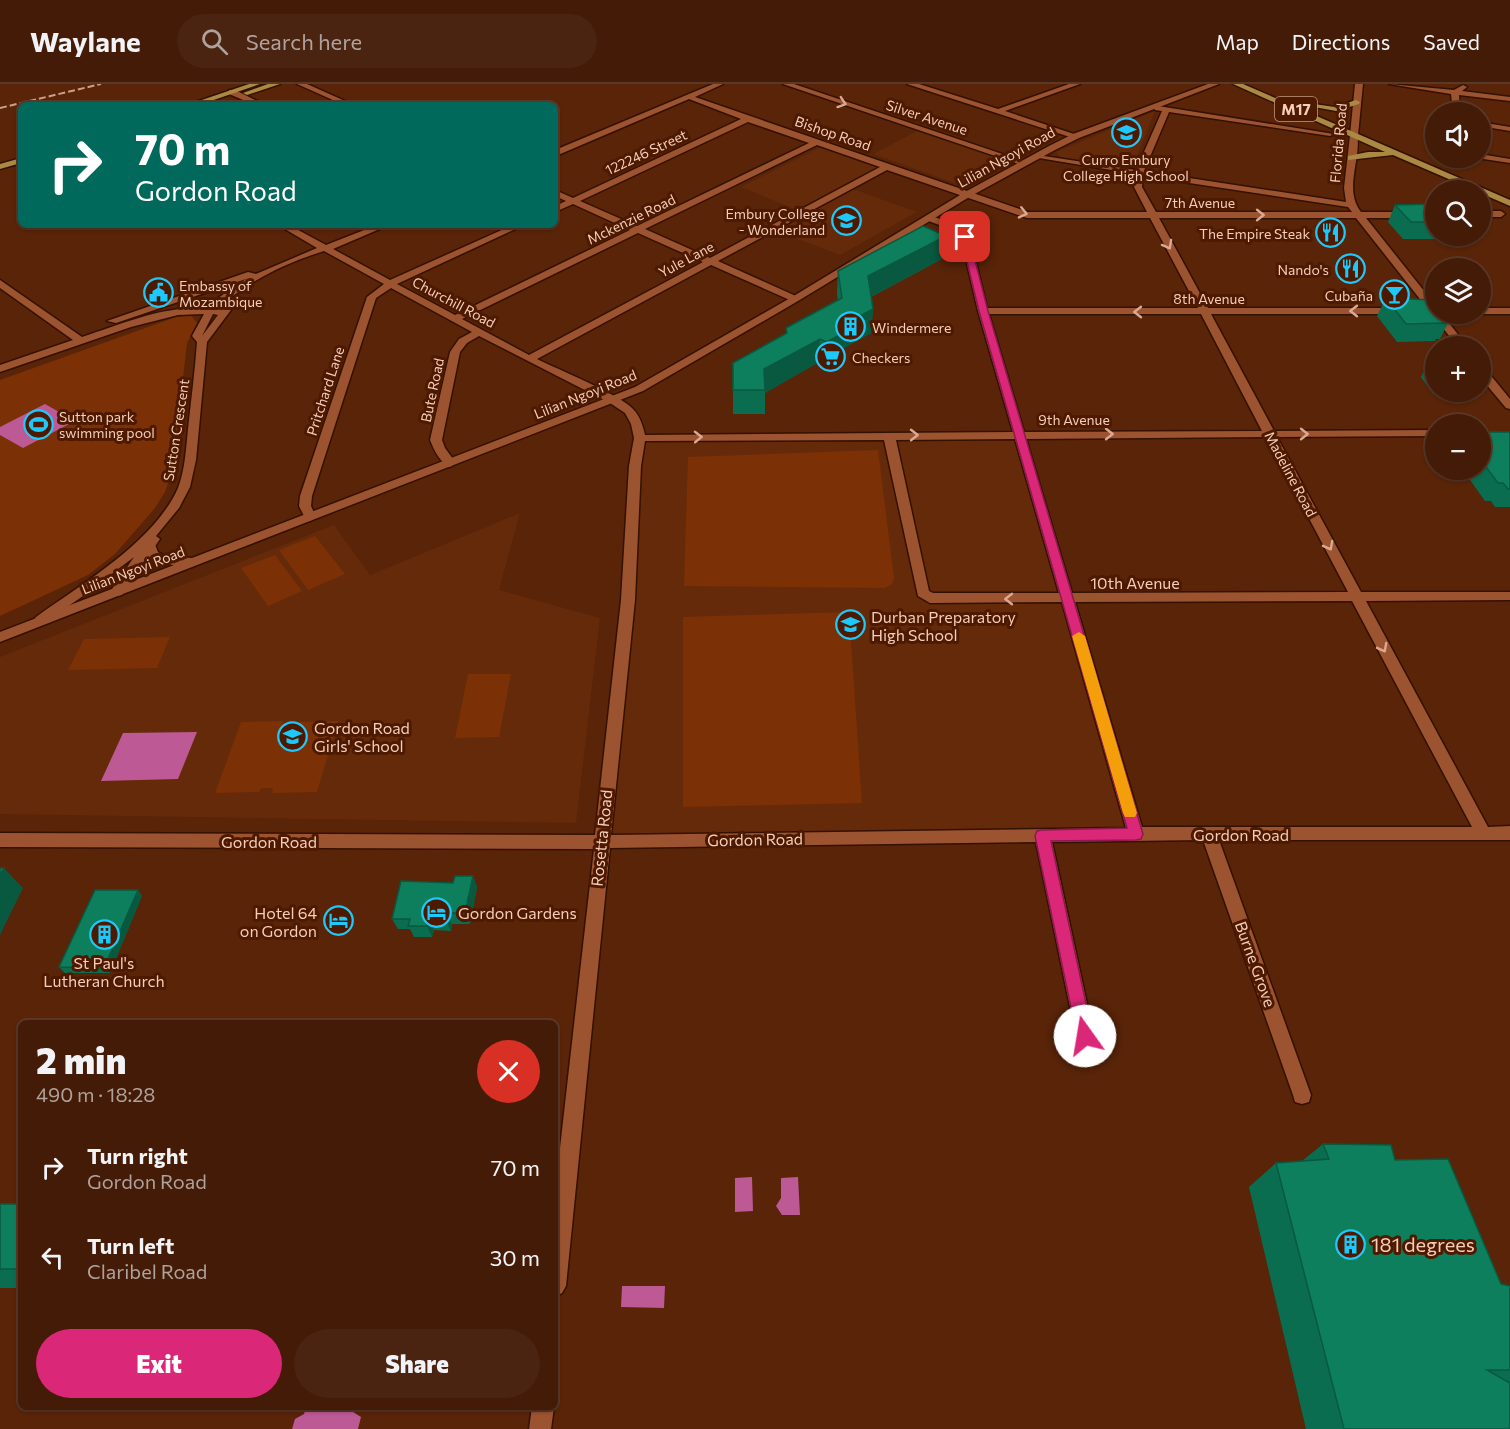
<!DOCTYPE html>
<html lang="en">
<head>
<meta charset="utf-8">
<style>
	body { margin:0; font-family:Commissioner,sans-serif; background:#4a2410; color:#f1f3f6; height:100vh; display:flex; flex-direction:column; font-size:22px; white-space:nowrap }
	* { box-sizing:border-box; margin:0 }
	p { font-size:20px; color:#afa19b }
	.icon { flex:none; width:33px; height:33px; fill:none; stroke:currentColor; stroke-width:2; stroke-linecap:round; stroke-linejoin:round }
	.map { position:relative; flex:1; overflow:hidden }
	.drawer { position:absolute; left:18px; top:936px; width:540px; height:390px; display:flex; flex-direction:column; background:#431b06; border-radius:9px; box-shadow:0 2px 4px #0004,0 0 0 2px #5b3928 }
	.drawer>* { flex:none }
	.hud { position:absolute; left:18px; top:18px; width:540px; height:126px; border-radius:9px; box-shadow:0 2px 4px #0004,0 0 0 2px #5b3928; background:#00695c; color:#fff; overflow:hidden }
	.fabs { position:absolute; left:1425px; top:18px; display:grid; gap:12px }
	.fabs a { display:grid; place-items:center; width:66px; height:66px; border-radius:50%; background:#431b06; box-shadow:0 2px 4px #0004,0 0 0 2px #5b3928; font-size:30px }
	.pin { position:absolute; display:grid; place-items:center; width:51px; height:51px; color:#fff; margin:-26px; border-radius:12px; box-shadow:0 3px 9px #0006 }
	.me { position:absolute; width:66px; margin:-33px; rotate:347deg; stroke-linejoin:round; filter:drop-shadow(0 0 4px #0008) }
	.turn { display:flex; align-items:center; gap:21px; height:126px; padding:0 18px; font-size:27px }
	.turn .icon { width:78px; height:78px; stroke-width:2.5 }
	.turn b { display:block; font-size:42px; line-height:51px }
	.round { display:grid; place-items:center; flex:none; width:63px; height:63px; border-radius:32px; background:#4a2410 }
	.head { display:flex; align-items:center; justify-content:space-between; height:102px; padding:0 18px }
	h1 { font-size:36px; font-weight:800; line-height:45px }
	.primary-button { display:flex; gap:12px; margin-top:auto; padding:12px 18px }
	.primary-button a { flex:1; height:69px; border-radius:36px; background:#db2777; color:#fff; font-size:24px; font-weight:800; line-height:69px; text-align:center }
	.primary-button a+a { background:#4a2410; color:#f1f3f6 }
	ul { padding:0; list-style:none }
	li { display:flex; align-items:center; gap:18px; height:90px; padding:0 18px }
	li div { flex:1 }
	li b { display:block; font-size:22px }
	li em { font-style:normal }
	header { display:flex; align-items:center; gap:36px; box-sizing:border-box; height:84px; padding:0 30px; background:#431b06; border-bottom:2px solid #5b3928 }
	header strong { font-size:28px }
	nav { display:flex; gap:33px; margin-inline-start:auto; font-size:21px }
	.search { width:420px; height:54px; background:#4a2410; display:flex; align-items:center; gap:15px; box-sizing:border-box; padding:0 21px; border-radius:33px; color:#afa19b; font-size:22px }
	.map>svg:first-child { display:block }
</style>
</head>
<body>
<header>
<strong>Waylane</strong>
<div class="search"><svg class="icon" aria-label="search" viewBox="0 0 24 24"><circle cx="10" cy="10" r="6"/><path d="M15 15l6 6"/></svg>Search here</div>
<nav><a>Map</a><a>Directions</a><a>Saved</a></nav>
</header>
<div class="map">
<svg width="1510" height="1345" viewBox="0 0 1510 1345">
	<rect width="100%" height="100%" fill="#592408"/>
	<path fill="#652a0a" d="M1155 27 1132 85 1063 75 1056 68Z
		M917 47 1006 77 961 101 873 70Z
		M821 63 879 84 797 126 741 103Z
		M853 105 917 128 840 171 774 146Z
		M1020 350 1136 750 600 758 640 354Z
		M520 429 499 506 600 534 576 739 0 730V573L334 441 370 491Z"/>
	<path fill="#7b3105" d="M191 231 197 239 187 259 173 384 165 408 155 424 115 470 88 491 0 532V296L176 233Z
		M878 366 894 494 892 500 885 504 684 502 688 373Z
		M315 452 345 490 308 506 279 466Z
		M275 471 302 507 268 522 241 484Z
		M849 528 862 719 683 723V533Z
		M170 553 157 584 68 586 84 555Z
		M468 590H511L499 653 455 654Z
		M283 637 282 642H294L296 638 338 637 317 708 272 709 273 704H261L259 708 215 709 241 638Z"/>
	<path fill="#bd5995" d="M45 320 75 337 23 364 0 351V343Z
		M197 648 178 695 101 697 123 649Z
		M752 1093 753 1127 735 1128V1094Z
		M798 1093 800 1131H782L776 1122 781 1114V1094Z
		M622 1202H665L664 1224 621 1223Z
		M306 1324H353V1328L361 1333 358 1345H292L295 1335 304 1330Z"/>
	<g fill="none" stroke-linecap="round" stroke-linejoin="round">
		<defs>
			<path id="minor" d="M297 0H307L354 21H344Z
				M713 0H723L695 13 1028 128H1147L1134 103 1135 90 1033 73 1037 71 1136 86 1162 27 1155 26 1154 24 1158 22 1334 50 1330 52 1169 28 1144 87 1346 118 1344 104 1350 51 1357 49C1362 75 1343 105 1361 128H1436V134H1366L1436 222V230H1442L1467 262H1457L1432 230H1211L1274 347 1436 346V352L1277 353 1361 508H1510V516L1366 517 1488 743 1510 742V756H1219L1311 1011 1309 1018 1302 1020 1295 1018 1293 1011 1203 756 1052 758 1094 952 1091 958 1085 961 1079 958 1076 952 1036 758 610 764 566 1202 562 1209 555 1213V1108L594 765 0 763V749L595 751 621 516 629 382 634 354 631 340 625 329 610 319 479 252 467 259 460 268 442 356 445 364 456 379 450 383C440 379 434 366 430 356L450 268 459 255 472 248 391 204 376 214 312 412 311 422 316 433 310 437 306 436 299 422 300 412 367 213 384 200 324 167C288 178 245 198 218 225H222L229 219 234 222 207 258 196 376 190 403 179 424 156 452 160 455 122 511 117 512 110 508 134 473 83 512 41 541 36 539 34 536 36 533C83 499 154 458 178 404 185 386 186 364 188 345 191 316 195 287 197 258L192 252 204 230 178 231 131 243 0 288V281L73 256 0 204V196L82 253C121 240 165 221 207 224L218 214 246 195 116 239 107 237 248 188 256 190 317 164 278 141H289L326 161 377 141H389L333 165 390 196 513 141H524L397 200 455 231 630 146 573 120 555 128V122L566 117 555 112V106L573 114 741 35 689 15 558 71H555V66ZM748 38 809 59 637 142 580 117ZM817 61 880 83 710 174 645 145ZM887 86 1027 134H1150L1198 224H987L970 153 956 141 929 131 926 132V136L950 145 961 154 978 227 1013 348 645 351C643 342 640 332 633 325 619 310 559 286 537 275L711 181 792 217H798V213L718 177ZM1143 92 1348 123 1352 128H1156L1142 103ZM1159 134H1356L1427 224H1208ZM638 149 703 178 529 271 462 235ZM213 230 218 231 202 252ZM989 230H1201L1262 347 1024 348ZM1266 353 1348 508 1072 509 1026 355ZM1015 355 1059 509H933L929 507 896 356ZM884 356 918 512 930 519 1062 518 1126 744 611 751 635 516 641 382 645 357ZM1352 517 1472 743H1142L1075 518Z
				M783 0H794L1029 79 1022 81Z
				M907 0H919L998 25 1069 0H1080L1005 27 1080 52 1073 54Z
				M1389 0 1454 6 1463 1 1467 3 1462 7 1510 13V17L1459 11 1460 28H1453L1451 10Z
				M229 6H235L265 21H255L229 10Z
				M1480 38 1510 43V47L1480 42Z
				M1480 70 1510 75V79L1477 74H1480Z
				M1480 127H1501L1505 130 1501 133H1480Z
				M1480 224H1510V230H1478H1480Z
				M1480 282 1484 283 1510 315V325L1506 324 1480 293Z
				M532 1323H554L551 1345H529Z"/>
			<path id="tertiary" d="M1208 0H1219L1079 54 1055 66 971 112 798 217 643 307 0 558V548L174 481 157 479 148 473 144 461 146 458H154L158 468 165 472 192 474 635 303 792 213 965 108 1049 62 1073 50Z
				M1355 0H1363L1358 51 1354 53 1350 51Z"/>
			<path id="primary" d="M249 0H260L199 21H187Z
				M268 0H280L247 11 243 9Z
				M1233 0H1243L1510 116V122L1480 109V106H1474L1393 71 1348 76V72L1368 68H1385Z
				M1356 16 1360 18 1359 20 1336 27 1303 21 1307 19 1335 23Z
				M21 74V79L0 85V80Z"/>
		</defs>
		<use href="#minor" stroke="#351101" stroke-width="3"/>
		<use href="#tertiary" stroke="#351101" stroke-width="3"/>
		<use href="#primary" stroke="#351101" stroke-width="3"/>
		<use href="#minor" fill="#9c5330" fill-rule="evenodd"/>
		<use href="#tertiary" fill="#9c5330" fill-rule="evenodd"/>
		<use href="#primary" fill="#aa8943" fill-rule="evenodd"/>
		<path stroke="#cc9f8a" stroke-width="2" stroke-dasharray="7 3" stroke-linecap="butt" d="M0 24 101 0"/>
	</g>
	<path fill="#0b6d4f" d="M1436 120V152H1476L1474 155H1403L1388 138 1395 121Z
		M942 175 871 213 873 225 871 249 842 265 841 273 825 281 819 278 765 309V330H733V306L786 250 838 217 837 210 838 187Z
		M1386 214 1449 237 1440 255H1436L1435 257 1397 258 1377 232Z
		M1427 281H1436V308H1472L1470 310H1433L1421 293Z
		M1480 348H1510V423H1495L1491 417H1485L1463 386H1480Z
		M473 792 477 803 470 840H452L451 847 434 846 432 853H414L410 845H398L392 835 453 799Z
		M138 806 142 812 110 889H65L59 883Z
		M1323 1060 1395 1076 1501 1200 1510 1202V1297L1508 1298 1510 1345H1306L1249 1103 1276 1079 1302 1077Z
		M0 1120H21V1204H0Z"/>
	<path fill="#095940" d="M946 152 942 175 866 215 868 192Z
		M873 225 871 249 842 265 841 273 825 281 827 258 836 245Z
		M820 255 819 278 765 309 764 285Z
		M4 784 23 804 0 851V791Z
		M473 792 477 803 470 840 465 829Z
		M138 806 142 812 110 889 104 884Z
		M447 829 452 840 451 847 446 836Z
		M429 836 434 846 432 853 427 842Z"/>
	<path fill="#0d7f5c" stroke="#095940" stroke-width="1.5" d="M1436 120V138H1411L1395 121Z
		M923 142 946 152 868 192 873 225 836 245 843 249 827 258 820 255 764 285 765 306H733V279L787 249 786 244 842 214 838 187Z
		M1386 214 1431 216 1436 221V230H1443L1449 237H1442L1444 239 1406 240Z
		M1427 281H1436V293Z
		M1480 348H1510V405H1508L1503 399H1498L1480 375Z
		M0 784H4L0 791Z
		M455 792H473L465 829H447L446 836H429L427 842H408L410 835H392L401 797 453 799Z
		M95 806H138L104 884 59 883Z
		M1323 1060 1391 1061 1395 1076 1448 1075 1501 1200 1510 1202V1286H1487L1510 1299V1345H1344L1276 1079 1329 1075Z
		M0 1120H21V1179L19 1185H0Z"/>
	<defs><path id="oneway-chevron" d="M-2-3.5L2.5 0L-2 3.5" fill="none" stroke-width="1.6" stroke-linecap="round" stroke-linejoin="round" transform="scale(1.5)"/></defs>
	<g stroke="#dba891">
		<use href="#oneway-chevron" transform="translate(842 19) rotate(18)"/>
		<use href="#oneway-chevron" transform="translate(1023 129) rotate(13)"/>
		<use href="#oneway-chevron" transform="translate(1260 131)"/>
		<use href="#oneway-chevron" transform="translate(1168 161) rotate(61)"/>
		<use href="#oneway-chevron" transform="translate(1354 227) rotate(180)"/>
		<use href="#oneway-chevron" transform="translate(1138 228) rotate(180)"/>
		<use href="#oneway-chevron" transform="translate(1109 350)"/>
		<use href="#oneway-chevron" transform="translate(1304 350)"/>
		<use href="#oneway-chevron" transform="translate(914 351)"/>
		<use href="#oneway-chevron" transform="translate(698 353) rotate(-1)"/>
		<use href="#oneway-chevron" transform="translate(1329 462) rotate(62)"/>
		<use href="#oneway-chevron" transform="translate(1009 515) rotate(180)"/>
		<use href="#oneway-chevron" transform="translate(1383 564) rotate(62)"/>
	</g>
	<path fill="#db2777" stroke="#8e194d" stroke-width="1.5" d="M965 151 969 153 988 227 1143 750 1141 755 1136 756 1051 757 1093 952 1091 957 1085 960 1079 957 1077 952 1035 752 1037 747 1042 746 1127 744 979 227 961 153Z"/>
	<path fill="#f59e0b" d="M1079 548 1085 552 1137 729 1135 733H1125L1123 729 1072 552Z"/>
	<defs>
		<symbol id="school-ring" viewBox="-11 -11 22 22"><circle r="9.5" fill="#4d1a00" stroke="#1dc9fc" stroke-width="1.5"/><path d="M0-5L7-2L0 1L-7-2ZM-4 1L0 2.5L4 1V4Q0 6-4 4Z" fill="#1dc9fc"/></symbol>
		<symbol id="restaurant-ring" viewBox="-11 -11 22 22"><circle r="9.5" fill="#4d1a00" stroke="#1dc9fc" stroke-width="1.5"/><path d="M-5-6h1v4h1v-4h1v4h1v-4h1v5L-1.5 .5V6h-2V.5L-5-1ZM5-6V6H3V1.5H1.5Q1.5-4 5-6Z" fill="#1dc9fc"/></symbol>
		<symbol id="civic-ring" viewBox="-11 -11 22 22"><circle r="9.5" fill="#4d1a00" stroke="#1dc9fc" stroke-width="1.5"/><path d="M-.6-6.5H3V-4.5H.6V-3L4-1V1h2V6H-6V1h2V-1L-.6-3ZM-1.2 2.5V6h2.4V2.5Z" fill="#1dc9fc"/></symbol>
		<symbol id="bar-ring" viewBox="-11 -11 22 22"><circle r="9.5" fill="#4d1a00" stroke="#1dc9fc" stroke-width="1.5"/><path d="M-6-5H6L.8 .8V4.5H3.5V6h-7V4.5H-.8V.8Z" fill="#1dc9fc"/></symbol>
		<symbol id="building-ring" viewBox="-11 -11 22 22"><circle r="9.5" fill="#4d1a00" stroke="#1dc9fc" stroke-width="1.5"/><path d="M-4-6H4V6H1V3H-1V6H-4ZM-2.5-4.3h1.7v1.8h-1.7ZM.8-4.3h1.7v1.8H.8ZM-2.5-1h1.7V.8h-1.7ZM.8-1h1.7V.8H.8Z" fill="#1dc9fc"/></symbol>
		<symbol id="supermarket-ring" viewBox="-11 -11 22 22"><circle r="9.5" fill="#4d1a00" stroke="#1dc9fc" stroke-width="1.5"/><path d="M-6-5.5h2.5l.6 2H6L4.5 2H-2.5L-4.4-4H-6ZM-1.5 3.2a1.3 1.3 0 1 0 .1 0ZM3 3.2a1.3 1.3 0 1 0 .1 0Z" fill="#1dc9fc"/></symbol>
		<symbol id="stadium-ring" viewBox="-11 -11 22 22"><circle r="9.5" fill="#4d1a00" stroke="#1dc9fc" stroke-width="1.5"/><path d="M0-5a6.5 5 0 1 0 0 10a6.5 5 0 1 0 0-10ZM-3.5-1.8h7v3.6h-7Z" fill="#1dc9fc"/></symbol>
		<symbol id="hotel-ring" viewBox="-11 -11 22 22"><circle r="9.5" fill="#4d1a00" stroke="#1dc9fc" stroke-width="1.5"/><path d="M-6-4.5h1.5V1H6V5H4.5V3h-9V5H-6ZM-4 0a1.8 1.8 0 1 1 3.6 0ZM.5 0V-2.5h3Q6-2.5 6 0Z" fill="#1dc9fc"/></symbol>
	</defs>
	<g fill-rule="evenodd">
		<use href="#school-ring" x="1110" y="32" width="33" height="33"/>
		<use href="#school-ring" x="830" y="120" width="33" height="33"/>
		<use href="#restaurant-ring" x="1314" y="132" width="33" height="33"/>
		<use href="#restaurant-ring" x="1334" y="168" width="33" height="33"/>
		<use href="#civic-ring" x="142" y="192" width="33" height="33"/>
		<use href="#bar-ring" x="1378" y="194" width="33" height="33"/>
		<use href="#building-ring" x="834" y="226" width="33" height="33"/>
		<use href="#supermarket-ring" x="814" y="256" width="33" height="33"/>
		<use href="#stadium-ring" x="22" y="324" width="33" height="33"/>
		<use href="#school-ring" x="834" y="524" width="33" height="33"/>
		<use href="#school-ring" x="276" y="636" width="33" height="33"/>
		<use href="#hotel-ring" x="420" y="812" width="33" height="33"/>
		<use href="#hotel-ring" x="322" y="820" width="33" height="33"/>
		<use href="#building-ring" x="88" y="834" width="33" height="33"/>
		<use href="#building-ring" x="1334" y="1144" width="33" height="33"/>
	</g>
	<g text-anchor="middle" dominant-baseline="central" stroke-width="6" stroke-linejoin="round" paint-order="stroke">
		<g font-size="14" fill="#f6ccba" stroke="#4d1a00">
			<text transform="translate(927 33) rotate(18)">Silver Avenue</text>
			<text transform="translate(833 49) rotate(19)">Bishop Road</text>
			<text transform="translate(1338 59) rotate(-85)">Florida Road</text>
			<text transform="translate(646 68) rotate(-25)">122246 Street</text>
			<text transform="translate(1006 73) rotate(-29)">Lilian Ngoyi Road</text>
			<text x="1200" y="118">7th Avenue</text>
			<text transform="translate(631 135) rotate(-26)">Mckenzie Road</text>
			<text transform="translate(686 175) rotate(-28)">Yule Lane</text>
			<text x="1209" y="214">8th Avenue</text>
			<text transform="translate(454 218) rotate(28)">Churchill Road</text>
			<text transform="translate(432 306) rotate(-78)">Bute Road</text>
			<text transform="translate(325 307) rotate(-72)">Pritchard Lane</text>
			<text transform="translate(585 310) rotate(-22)">Lilian Ngoyi Road</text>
			<text x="1074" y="335">9th Avenue</text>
			<text transform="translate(176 346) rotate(-81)">Sutton Crescent</text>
			<text transform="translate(1291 390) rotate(62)">Madeline Road</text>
			<text transform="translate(133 486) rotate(-21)">Lilian Ngoyi Road</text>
		</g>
		<g font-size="14" fill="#f6ccba" stroke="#4d1a00" text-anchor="end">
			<text x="1126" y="75" text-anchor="middle">Curro Embury<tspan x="1126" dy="16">College High School</tspan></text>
			<text x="825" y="129">Embury College<tspan x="825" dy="16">- Wonderland</tspan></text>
			<text x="1310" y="149">The Empire Steak</text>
			<text x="1329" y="185">Nando's</text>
			<text x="179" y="201" text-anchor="start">Embassy of<tspan x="179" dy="16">Mozambique</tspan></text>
			<text x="1373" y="211">Cubaña</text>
			<text x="872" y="243" text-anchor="start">Windermere</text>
			<text x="852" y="273" text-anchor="start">Checkers</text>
			<text x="59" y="332" text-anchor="start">Sutton park<tspan x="59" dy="16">swimming pool</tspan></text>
		</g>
		<rect fill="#4d1a00" stroke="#c39782" stroke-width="1.5" x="1275" y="13" width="42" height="24" rx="4.5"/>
		<g font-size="15" font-weight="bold" fill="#f6ccba">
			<text x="1296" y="25">M17</text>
		</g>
		<g font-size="16" fill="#f6ccba" stroke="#4d1a00">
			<text x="1135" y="498">10th Avenue</text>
			<text x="1241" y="750">Gordon Road</text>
			<text transform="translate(601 754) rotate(-84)">Rosetta Road</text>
			<text transform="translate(755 755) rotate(-1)">Gordon Road</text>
			<text x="269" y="757">Gordon Road</text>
			<text transform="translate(1256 880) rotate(70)">Burne Grove</text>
		</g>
		<g font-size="16" fill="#f6ccba" stroke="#4d1a00" text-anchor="start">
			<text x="871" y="532">Durban Preparatory<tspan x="871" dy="18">High School</tspan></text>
			<text x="314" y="643">Gordon Road<tspan x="314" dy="18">Girls' School</tspan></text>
			<text x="317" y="828" text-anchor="end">Hotel 64<tspan x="317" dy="18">on Gordon</tspan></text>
			<text x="458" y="828">Gordon Gardens</text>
			<text x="104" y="878" text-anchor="middle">St Paul's<tspan x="104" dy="18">Lutheran Church</tspan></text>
		</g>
		<g font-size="20" fill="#f6ccba" stroke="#4d1a00" text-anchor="start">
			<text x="1371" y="1160">181 degrees</text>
		</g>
	</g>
</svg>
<div class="fabs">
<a><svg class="icon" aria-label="sound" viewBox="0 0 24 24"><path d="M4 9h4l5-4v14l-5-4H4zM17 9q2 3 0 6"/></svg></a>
<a><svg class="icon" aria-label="search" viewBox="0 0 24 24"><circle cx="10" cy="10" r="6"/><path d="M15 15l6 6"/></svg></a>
<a><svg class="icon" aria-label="layers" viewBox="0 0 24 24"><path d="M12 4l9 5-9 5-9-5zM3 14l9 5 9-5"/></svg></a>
<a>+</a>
<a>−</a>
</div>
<div class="pin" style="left:965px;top:153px;background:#d93025"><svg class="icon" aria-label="arrive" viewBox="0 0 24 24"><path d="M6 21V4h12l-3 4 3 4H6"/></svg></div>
<svg class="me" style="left:1085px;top:952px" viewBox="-20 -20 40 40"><circle r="19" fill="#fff"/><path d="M0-13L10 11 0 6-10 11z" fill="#db2777"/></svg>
<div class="hud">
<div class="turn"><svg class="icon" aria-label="right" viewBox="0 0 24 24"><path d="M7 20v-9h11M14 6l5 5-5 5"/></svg><div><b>70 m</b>Gordon Road</div></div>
</div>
<section class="drawer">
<div class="head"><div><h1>2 min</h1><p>490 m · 18:28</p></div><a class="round" style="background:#d93025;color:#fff"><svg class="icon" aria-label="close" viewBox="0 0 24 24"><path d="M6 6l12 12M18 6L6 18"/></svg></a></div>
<ul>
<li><svg class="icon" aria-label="right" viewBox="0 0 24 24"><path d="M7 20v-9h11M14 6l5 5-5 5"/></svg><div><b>Turn right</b><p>Gordon Road</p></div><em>70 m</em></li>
<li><svg class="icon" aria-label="left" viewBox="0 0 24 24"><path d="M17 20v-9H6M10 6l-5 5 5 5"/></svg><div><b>Turn left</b><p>Claribel Road</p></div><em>30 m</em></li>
</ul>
<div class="primary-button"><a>Exit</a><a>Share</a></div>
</section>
</div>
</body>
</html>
